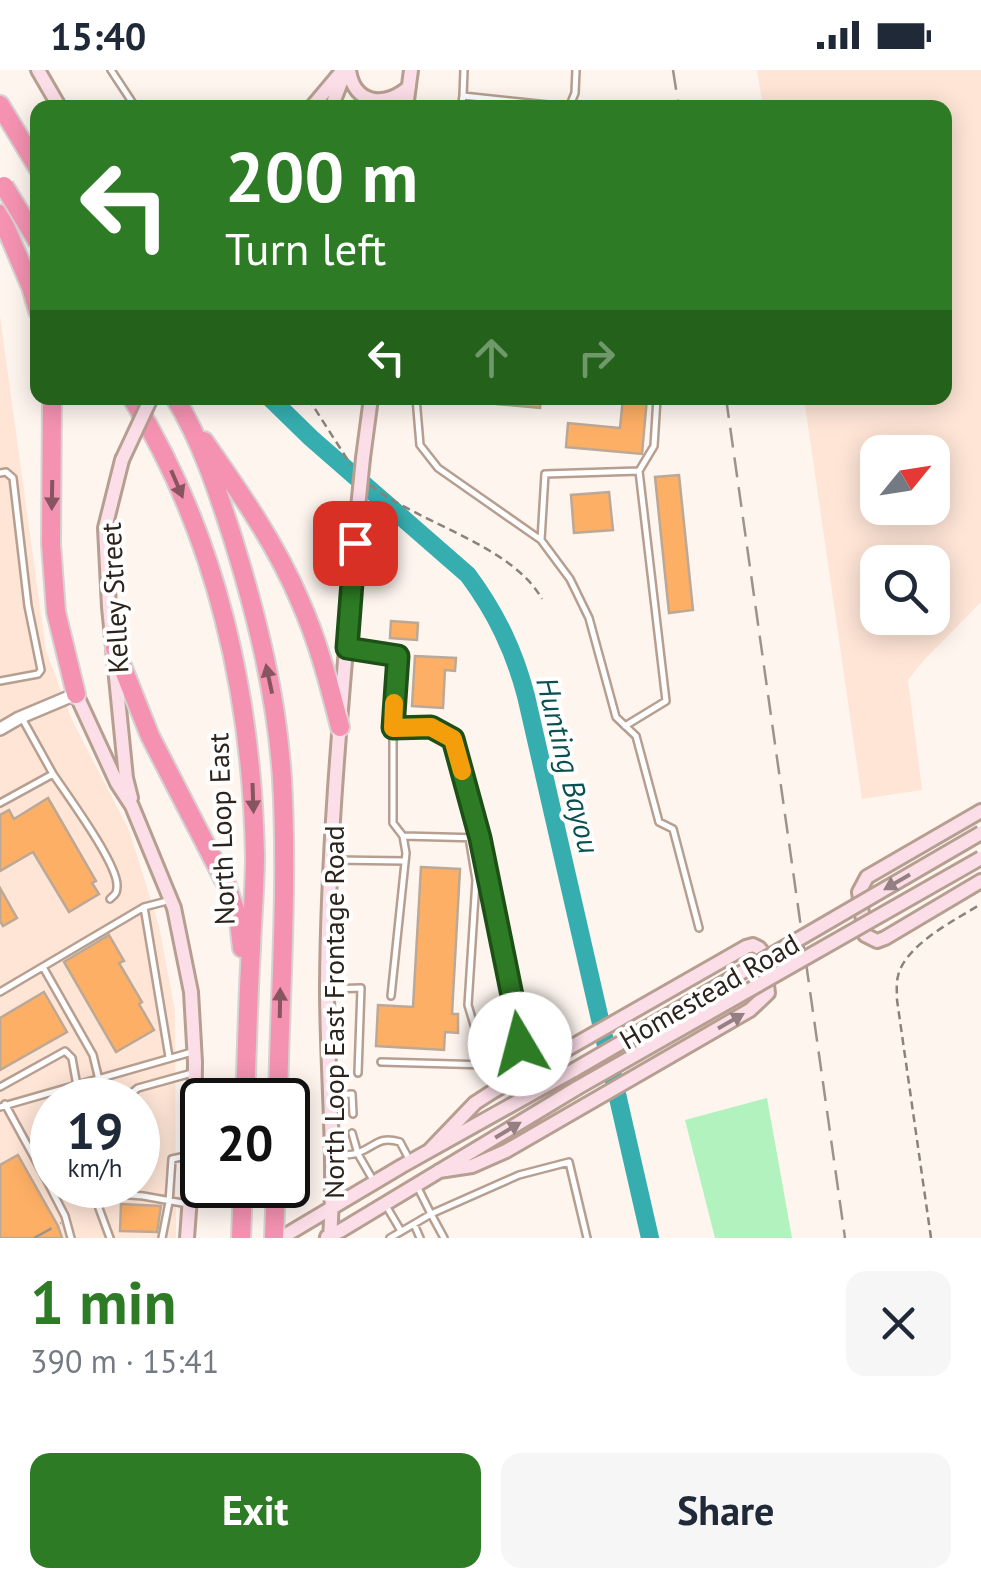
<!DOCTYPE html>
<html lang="en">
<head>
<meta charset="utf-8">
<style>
	body { margin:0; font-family:"PT Sans",sans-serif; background:#f6f6f7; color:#1f2937; height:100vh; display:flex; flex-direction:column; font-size:38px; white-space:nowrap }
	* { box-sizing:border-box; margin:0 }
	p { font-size:32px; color:#747a83 }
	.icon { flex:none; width:55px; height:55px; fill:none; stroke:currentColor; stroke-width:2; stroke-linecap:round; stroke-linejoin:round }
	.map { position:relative; height:1168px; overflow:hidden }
	.panel { display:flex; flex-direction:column; background:#fff; flex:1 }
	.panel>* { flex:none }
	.top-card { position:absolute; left:30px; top:30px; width:922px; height:305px; border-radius:20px; box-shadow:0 5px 25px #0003; background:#2d7b24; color:#fff; overflow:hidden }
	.needle { width:65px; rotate:60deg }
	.buttons { position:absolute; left:860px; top:365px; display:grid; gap:20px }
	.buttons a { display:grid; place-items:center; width:90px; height:90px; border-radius:20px; background:#fff; box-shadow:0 5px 25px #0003; font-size:50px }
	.speed { position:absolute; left:30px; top:1008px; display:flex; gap:20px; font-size:50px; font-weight:700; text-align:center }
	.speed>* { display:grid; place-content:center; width:130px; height:130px; border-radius:50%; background:#fff; box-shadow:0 5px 25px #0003; line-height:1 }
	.speed small { font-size:25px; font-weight:400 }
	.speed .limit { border:5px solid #111; border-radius:15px; background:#fff; color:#111 }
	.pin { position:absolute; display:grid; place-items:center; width:85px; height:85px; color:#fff; margin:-42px; border-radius:20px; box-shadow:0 5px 15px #0006 }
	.me { position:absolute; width:110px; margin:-55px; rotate:352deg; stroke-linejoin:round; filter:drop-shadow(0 0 8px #0008) }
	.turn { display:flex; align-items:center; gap:35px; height:210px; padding:0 30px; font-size:45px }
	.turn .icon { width:130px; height:130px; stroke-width:2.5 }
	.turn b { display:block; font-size:70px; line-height:85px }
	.lanes { display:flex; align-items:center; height:95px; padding:0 30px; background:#0003; justify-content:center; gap:50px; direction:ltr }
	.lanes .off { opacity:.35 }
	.round { display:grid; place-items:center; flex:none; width:105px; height:105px; border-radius:20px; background:#f6f6f7 }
	.headline { display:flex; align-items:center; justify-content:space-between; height:170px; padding:0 30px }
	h1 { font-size:60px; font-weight:700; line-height:75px; color:#2d7b24 }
	.button { display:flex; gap:20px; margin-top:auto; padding:20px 30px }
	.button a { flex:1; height:115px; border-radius:20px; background:#2d7b24; color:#fff; font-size:40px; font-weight:700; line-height:115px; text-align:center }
	.button a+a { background:#f6f6f7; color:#1f2937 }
	.status { display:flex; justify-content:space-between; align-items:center; height:70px; padding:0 50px; background:#fff; direction:ltr }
	.status svg { height:28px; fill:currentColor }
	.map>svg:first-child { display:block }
</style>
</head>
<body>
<div class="status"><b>15:40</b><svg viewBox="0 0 49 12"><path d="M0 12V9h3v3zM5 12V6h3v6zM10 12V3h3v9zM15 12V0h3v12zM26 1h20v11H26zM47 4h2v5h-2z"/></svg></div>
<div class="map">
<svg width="981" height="1168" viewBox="0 0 981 1168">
	<rect width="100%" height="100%" fill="#fef5ef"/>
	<path fill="#fee5d6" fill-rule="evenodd" d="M757 0H981V532L924 590 908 610 922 720 862 729 804 328H945V38L763 37ZM878 382H932V438H878ZM878 492H932V548H878Z
		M0 246 46 581 72 650 129 760 159 856 175 941 176 1168H0ZM52 1030H138V1115H52Z"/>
	<path fill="#b1f2bf" d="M767 1028 792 1168H715L685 1050Z"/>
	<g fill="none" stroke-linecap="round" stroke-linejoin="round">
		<path stroke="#36aeb0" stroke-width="18" d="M270 328 311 368 468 505C496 543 514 580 526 626L650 1168"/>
	</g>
	<path fill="#fdaf65" stroke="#bca897" stroke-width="2.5" d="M497 328H541L540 338 497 334Z
		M623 328H647L642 384 566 377 568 353 620 358Z
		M679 405 693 540 669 543 655 407Z
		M609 422 613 460 574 463 571 425Z
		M391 551 418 553 417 570 390 568Z
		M415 586 456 588 455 601 445 600 443 638 412 636Z
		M48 728 96 811 92 813 99 824 69 842 33 782 0 801V745L9 740 14 749Z
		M421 797 460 799 452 944H458V963L445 962 444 980 376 976 378 935 413 937Z
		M0 818 17 848 3 856 0 851Z
		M109 865 124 891 119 893 142 932 139 934 154 960 116 982 64 892Z
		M44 922 67 962 0 1000V948Z
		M18 1085 58 1156 62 1168H0V1095Z
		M121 1134 161 1136 157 1162 120 1161Z"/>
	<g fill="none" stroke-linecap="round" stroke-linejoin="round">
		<defs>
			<path id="service" d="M111 0 136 38
				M464 0 463 26 557 36 570 35 575 23 576 0
				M241 38 245 35
				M461 38 463 26
				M416 328 420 375 438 398 541 470 570 509 589 548 616 647 636 666 659 752 673 759 699 858
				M0 403 6 402 13 408 28 536 41 600 38 604 0 611
				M541 470 545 404 639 401
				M350 579 398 586 393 658
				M625 656 666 631 639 401 654 376 657 328
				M53 704C67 725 118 794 117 816 117 824 115 824 110 829
				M0 733 53 704 23 650
				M403 766 480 768
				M469 767 476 810 468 935 474 955H518
				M334 790 405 791
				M144 837 169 987
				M43 897 93 985 99 1010
				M330 919 361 918 358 1003
				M0 922 144 837 167 831
				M391 926 406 783 403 766 393 753V658L431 657 453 669 480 768 518 955 520 974 502 1001 507 1010
				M381 992 488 995 502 1001
				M0 1017 65 981 72 988 77 1016
				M333 1025 352 1024 353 1044
				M123 1030 138 1018 192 1003
				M5 1034 46 1109
				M0 1037 192 982
				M352 1063 358 1084 373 1110
				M334 1085C342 1085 353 1086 360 1082 377 1075 379 1066 400 1072L409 1089
				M52 1091 46 1109 65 1146 71 1168
				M84 1115 93 1122 143 1126 188 1134
				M417 1116 431 1144 519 1105 569 1092 587 1168
				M93 1122 110 1168
				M385 1134 401 1161
				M414 1154 420 1168
				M162 1168 169 1132 172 1089 190 1085
				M390 1168 431 1144 444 1168"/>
			<path id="tertiary" d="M0 659 19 648 76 624"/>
			<path id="secondary" d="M38 0 60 38
				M349 0C354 35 386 38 409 17
				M311 38 343 0
				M331 38 343 7
				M406 38 411 0
				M363 388 371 328
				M122 390 105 458 109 537 126 708 131 728
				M76 624 117 713 132 736 174 838 191 922 195 992 194 1072 187 1168
				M981 741 867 807 859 822 865 865 877 871 885 868 981 811
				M429 1081 475 1033 492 1022 746 877 753 875 759 878 763 883 768 923 750 940 506 1081 472 1096 439 1101
				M327 1167 340 1161 577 1018
				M281 1168 402 1096 574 1000
				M330 1168C336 1084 327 1001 327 917 328 757 345 597 358 438"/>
			<path id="motorway" d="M0 35 38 98
				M0 144 31 217 38 241
				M52 328 51 474 56 542 76 624
				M132 328C217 465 252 627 255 786 255 817 252 847 251 878 248 928 247 979 245 1030
				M175 328C201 370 218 422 233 469 257 547 277 627 282 709 288 815 280 923 278 1030
				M204 371C239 421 276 474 300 531 318 571 329 614 340 657
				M115 578 150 666 226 814 239 851 242 878
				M241 1168 243 1115
				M274 1168 276 1115"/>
		</defs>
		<use href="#service" stroke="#b69f91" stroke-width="10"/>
		<use href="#tertiary" stroke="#b69f91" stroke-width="16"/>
		<use href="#secondary" stroke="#b69f91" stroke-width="18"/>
		<use href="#motorway" stroke="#d5d3d2" stroke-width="22"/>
		<path stroke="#8b827c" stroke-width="2.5" stroke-dasharray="8 5" stroke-linecap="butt" d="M308 328 351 395
			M370 415C418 453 512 475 542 529
			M931 1168 897 930C897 922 896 914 898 906 905 875 955 850 981 834"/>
		<use href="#service" stroke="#fff" stroke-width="5"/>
		<use href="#tertiary" stroke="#fff" stroke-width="11"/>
		<use href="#secondary" stroke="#fcdee8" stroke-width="12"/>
		<use href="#motorway" stroke="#f592b2" stroke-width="18"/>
		<path stroke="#9c938d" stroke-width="2.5" stroke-dasharray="20 10" stroke-linecap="butt" d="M673 0 679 38
			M726 328 845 1168
			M34 1168 61 1153"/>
		<defs>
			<path id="secondary-bridge" d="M122 390 151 328
				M358 438 363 388
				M574 1000 981 763
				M577 1018 981 788"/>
			<path id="motorway-bridge" d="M4 116 38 172"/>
		</defs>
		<use href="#secondary-bridge" stroke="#b69f91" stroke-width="18" stroke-linecap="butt"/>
		<use href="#motorway-bridge" stroke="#d5d3d2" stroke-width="22" stroke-linecap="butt"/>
		<use href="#secondary-bridge" stroke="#fcdee8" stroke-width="12"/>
		<use href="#motorway-bridge" stroke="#f592b2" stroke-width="18"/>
	</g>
	<defs><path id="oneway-solid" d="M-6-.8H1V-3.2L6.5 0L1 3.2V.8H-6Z" transform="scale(2.5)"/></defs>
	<g fill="#865560">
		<use href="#oneway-solid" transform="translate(177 414) rotate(67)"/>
		<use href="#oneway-solid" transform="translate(52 425) rotate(91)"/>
		<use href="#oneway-solid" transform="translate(269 609) rotate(-102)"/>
		<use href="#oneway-solid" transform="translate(253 728) rotate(88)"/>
		<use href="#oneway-solid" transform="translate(280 933) rotate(-89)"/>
	</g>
	<g fill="#948082">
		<use href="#oneway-solid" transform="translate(897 812) rotate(150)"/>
		<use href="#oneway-solid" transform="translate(731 951) rotate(-30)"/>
		<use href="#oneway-solid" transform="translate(508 1060) rotate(-31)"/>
	</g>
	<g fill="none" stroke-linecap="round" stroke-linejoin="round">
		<defs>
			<path id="route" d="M355 473 347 578 398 586 393 658 431 657 453 669 480 768 518 955 520 974"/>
		</defs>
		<use href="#route" stroke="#1d5017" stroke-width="25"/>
		<use href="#route" stroke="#2d7b24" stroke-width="18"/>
		<path stroke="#f59e0b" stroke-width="18" d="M394 633 393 658 431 657 453 669 462 701"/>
	</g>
	<g text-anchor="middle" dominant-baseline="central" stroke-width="8" stroke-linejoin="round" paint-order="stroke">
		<g font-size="28" fill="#2c231d" stroke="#fff">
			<text transform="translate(114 528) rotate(-93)">Kelley Street</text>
			<text transform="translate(221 759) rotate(-92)">North Loop East</text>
			<text transform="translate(709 921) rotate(-30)">Homestead Road</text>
			<text transform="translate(333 942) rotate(-90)">North Loop East Frontage Road</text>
		</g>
		<g font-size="30" font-style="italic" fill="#0a5051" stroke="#fff">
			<text transform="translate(569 695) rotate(76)">Hunting Bayou</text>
		</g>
	</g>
</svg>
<div class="buttons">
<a><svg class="needle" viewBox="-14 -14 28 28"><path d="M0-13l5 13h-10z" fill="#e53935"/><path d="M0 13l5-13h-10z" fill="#747a83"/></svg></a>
<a><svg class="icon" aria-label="search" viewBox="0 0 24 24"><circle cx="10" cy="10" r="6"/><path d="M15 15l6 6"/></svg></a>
</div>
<div class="speed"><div>19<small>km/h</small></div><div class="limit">20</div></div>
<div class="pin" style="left:355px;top:473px;background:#d93025"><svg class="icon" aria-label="arrive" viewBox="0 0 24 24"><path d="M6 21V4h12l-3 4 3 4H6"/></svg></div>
<svg class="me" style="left:520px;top:974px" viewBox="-20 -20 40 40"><circle r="19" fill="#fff"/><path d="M0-13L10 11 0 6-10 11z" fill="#2d7b24"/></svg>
<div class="top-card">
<div class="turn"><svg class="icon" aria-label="left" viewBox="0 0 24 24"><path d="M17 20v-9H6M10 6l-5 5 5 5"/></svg><div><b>200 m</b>Turn left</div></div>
<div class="lanes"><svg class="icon" aria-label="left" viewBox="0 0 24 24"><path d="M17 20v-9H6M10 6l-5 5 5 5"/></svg><svg class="icon off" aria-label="ahead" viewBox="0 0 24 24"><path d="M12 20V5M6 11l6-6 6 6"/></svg><svg class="icon off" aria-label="right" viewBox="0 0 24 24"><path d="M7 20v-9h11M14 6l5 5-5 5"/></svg></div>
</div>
</div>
<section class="panel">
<div class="headline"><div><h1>1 min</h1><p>390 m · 15:41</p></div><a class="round"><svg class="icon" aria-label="close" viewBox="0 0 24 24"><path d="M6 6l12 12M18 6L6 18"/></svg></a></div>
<div class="button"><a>Exit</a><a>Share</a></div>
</section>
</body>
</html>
